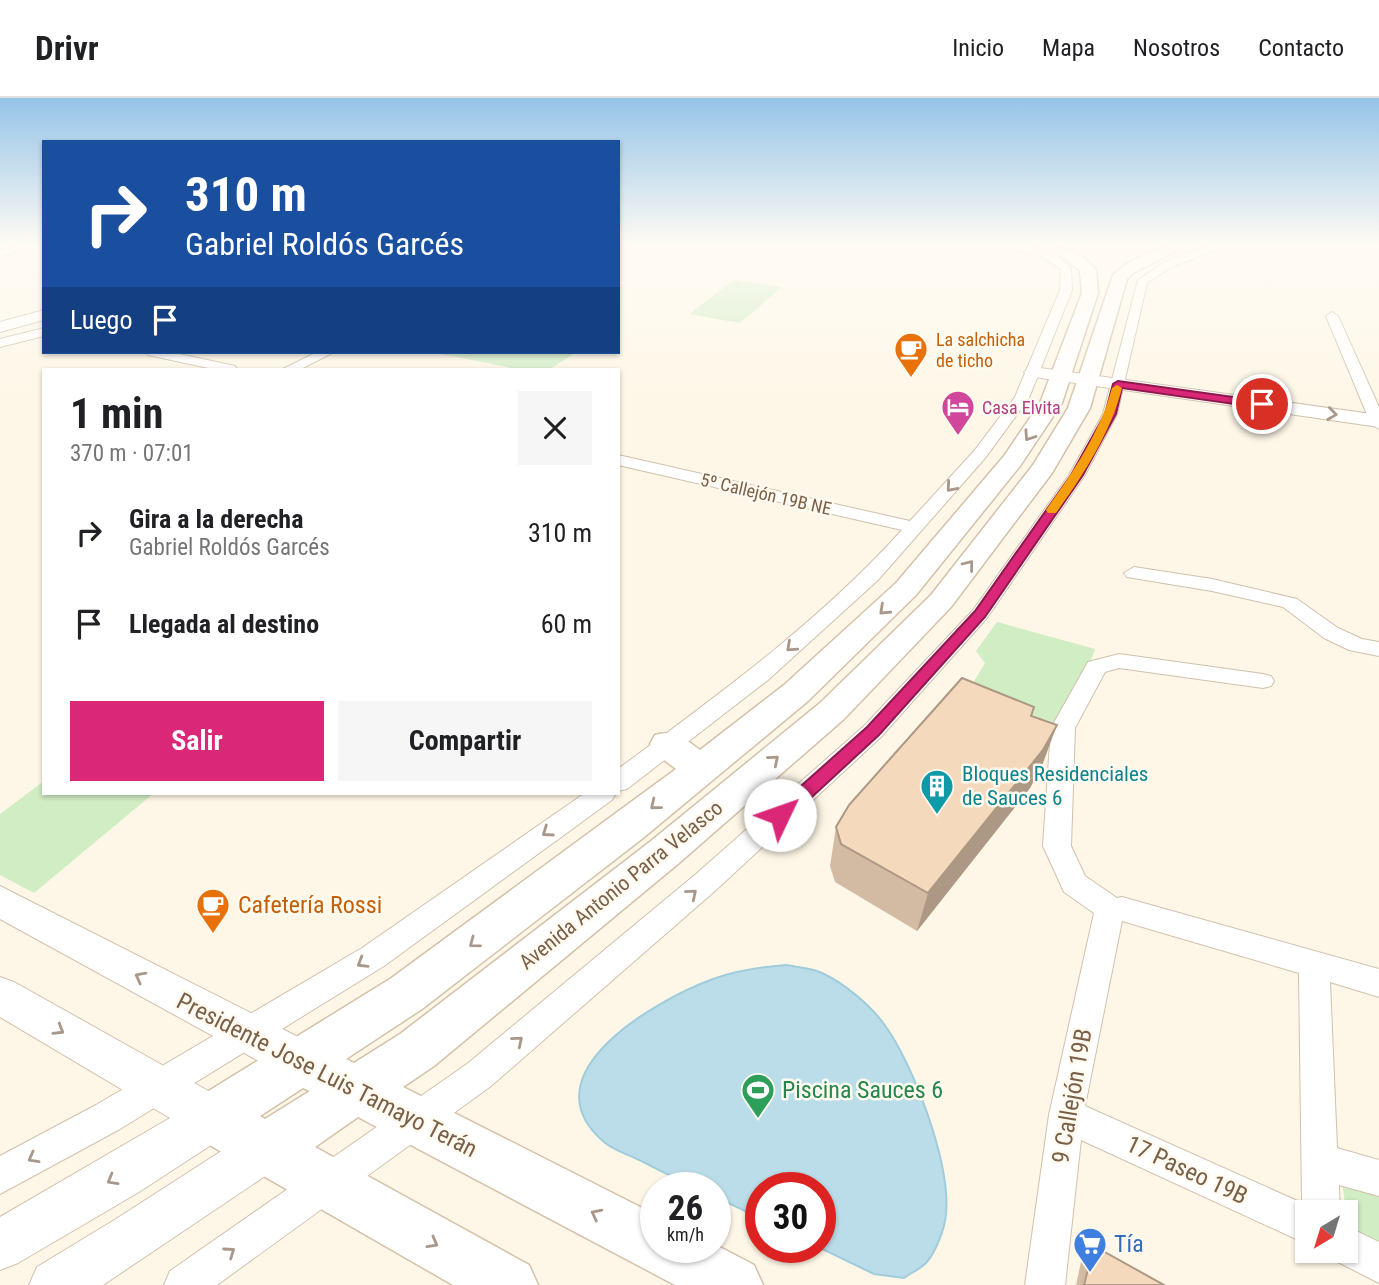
<!DOCTYPE html>
<html lang="es">
<head>
<meta charset="utf-8">
<style>
	body { margin:0; font-family:"Roboto Condensed",sans-serif; background:#f6f6f6; color:#202124; height:100vh; display:flex; flex-direction:column; font-size:26px; white-space:nowrap }
	* { box-sizing:border-box; margin:0 }
	p { font-size:23px; color:#757577 }
	.icon { flex:none; width:38px; height:38px; fill:none; stroke:currentColor; stroke-width:2; stroke-linecap:round; stroke-linejoin:round }
	.map { position:relative; flex:1; overflow:hidden }
	.sheet { position:absolute; left:42px; top:270px; width:578px; height:427px; display:flex; flex-direction:column; background:#fff; border-radius:0px; box-shadow:0 2px 5px #0004 }
	.sheet>* { flex:none }
	.guide { position:absolute; left:42px; top:42px; width:578px; height:214px; border-radius:0px; box-shadow:0 2px 5px #0004; background:#1a4fa0; color:#fff; overflow:hidden }
	.needle { width:46px; rotate:218deg }
	.buttons { position:absolute; left:1295px; top:1102px; display:grid; gap:14px }
	.buttons a { display:grid; place-items:center; width:63px; height:63px; border-radius:0px; background:#fff; box-shadow:0 2px 5px #0004; font-size:35px }
	.speed { position:absolute; left:640px; top:1074px; display:flex; gap:14px; font-size:35px; font-weight:700; text-align:center }
	.speed>* { display:grid; place-content:center; width:91px; height:91px; border-radius:50%; background:#fff; box-shadow:0 2px 5px #0004; line-height:1 }
	.speed small { font-size:18px; font-weight:400 }
	.speed .limit { border:10px solid #d22; background:#fff; color:#111 }
	.pin { position:absolute; display:grid; place-items:center; width:60px; height:60px; color:#fff; margin:-30px; border:4px solid #fff; border-radius:50%; box-shadow:0 2px 7px #0007 }
	.me { position:absolute; width:77px; margin:-38px; rotate:48deg; stroke-linejoin:round; filter:drop-shadow(0 0 5px #0008) }
	.turn { display:flex; align-items:center; gap:24px; height:147px; padding:0 28px; font-size:32px }
	.turn .icon { width:91px; height:91px; stroke-width:2.5 }
	.turn b { display:block; font-size:49px; line-height:60px }
	.then { display:flex; align-items:center; height:66px; padding:0 28px; background:#0003; gap:14px; font-size:26px }
	.round { display:grid; place-items:center; flex:none; width:74px; height:74px; border-radius:0px; background:#f6f6f6 }
	.headline { display:flex; align-items:center; justify-content:space-between; height:119px; padding:0 28px }
	h1 { font-size:42px; font-weight:700; line-height:52px }
	.button { display:flex; gap:14px; margin-top:auto; padding:14px 28px }
	.button a { flex:1; height:80px; border-radius:0px; background:#db2777; color:#fff; font-size:28px; font-weight:700; line-height:80px; text-align:center }
	.button a+a { background:#f6f6f6; color:#202124 }
	ul { padding:0; list-style:none }
	li { display:flex; align-items:center; gap:21px; height:91px; padding:0 28px }
	li div { flex:1 }
	li b { display:block; font-size:26px }
	li em { font-style:normal }
	header { display:flex; align-items:center; gap:42px; box-sizing:border-box; height:98px; padding:0 35px; background:#fff; border-bottom:2px solid #e0e0e0 }
	header strong { font-size:33px }
	nav { display:flex; gap:38px; margin-inline-start:auto; font-size:24px }
	.map>svg:first-child { display:block }
</style>
</head>
<body>
<header>
<strong>Drivr</strong>
<nav><a>Inicio</a><a>Mapa</a><a>Nosotros</a><a>Contacto</a></nav>
</header>
<div class="map">
<svg width="1379" height="1187" viewBox="0 0 1379 1187">
	<rect width="100%" height="100%" fill="#fef7e7"/>
	<path fill="#d0edc4" d="M1055 146H1159L1123 153Z
		M734 182 782 189 740 225 689 216Z
		M431 254H571L575 255 550 271H517Z
		M997 524 1095 551 1063 637 957 612 985 565 976 553Z
		M44 683V695H154L34 795 0 777V716Z
		M1342 1084 1379 1095V1150L1349 1134Z"/>
	<path fill="#badde9" stroke="#a0ccdb" stroke-width="2" d="M786 867C797 869 812 870 822 875 844 885 870 907 884 926 913 965 951 1066 946 1116 945 1130 936 1154 926 1165 920 1171 911 1175 904 1180L874 1176 820 1150 821 1090H761V1121L716 1099V1090C687 1090 663 1073 637 1061 627 1056 613 1052 604 1044 524 976 658 901 713 881 737 872 761 869 786 867Z"/>
	<g fill="none" stroke-linecap="round" stroke-linejoin="round">
		<defs>
			<path id="minor" d="M22 146H38L0 159V153Z
				M997 146C1024 146 1053 148 1071 171L1072 192 1029 300 986 359 878 482 768 582 627 691 618 693V671C718 597 818 525 902 432L618 367V357L910 423 974 353 1015 299 1060 192 1061 172C1042 152 1017 158 997 146Z
				M1214 146H1233L1173 168 1147 185 1117 316 1085 377 987 520 881 639 716 792 491 988 217 1187H164L170 1173 467 966 696 776 865 627 973 512 1069 377 1103 316 1138 182 1166 163Z
				M1332 214 1338 218 1379 309V331L1371 326 1326 218Z
				M44 230V238L0 249V241Z
				M146 254H170L235 268 237 271H213L148 257Z
				M317 254H334L301 271H283Z
				M1134 469 1212 481 1297 501 1338 530 1362 541 1379 544V558L1349 552 1324 540 1283 509 1212 493 1127 479 1124 475Z
				M1119 556 1263 576 1271 578 1274 583 1271 588 1263 590 1119 570 1105 574 1075 630 1071 748 1085 778 1117 800 1122 799 1379 871V899L1330 884 1337 1050 1379 1062V1098L1339 1087 1340 1115H1307V1146L1081 1042 1065 1187H1025L1049 1017 1094 815 1064 794 1043 748 1051 630 1088 564ZM1122 823 1299 875 1302 1105 1085 1008Z
				M585 695H616L612 702 384 868 120 1031 0 1096V1058L96 1007 362 850Z
				M1346 1128 1379 1144V1185L1332 1161 1329 1153H1346Z"/>
			<path id="tertiary" d="M44 212V222L0 234V224Z
				M1033 269 1379 317V329L1027 278 1024 274Z
				M0 788 316 948 323 963 316 978 301 984 286 978 0 821Z
				M0 879 14 884 228 1004 235 1020 228 1036 139 1094 18 1165 0 1172V1119L170 1020 0 919Z
				M267 1027 283 1034 290 1050 283 1066 103 1187H29L37 1169 116 1121 251 1034Z"/>
			<path id="secondary" d="M1031 146C1056 146 1079 151 1096 172L1098 195 1062 305 1020 368 916 497 808 603 643 740 422 911 346 961 354 965 400 936 651 743 820 605 931 497 1033 367 1068 310 1113 177C1124 166 1161 145 1175 148L1178 151 1175 154 1133 175 1127 181 1090 310 1052 375 951 509 844 621 679 765 434 968 403 989 656 1117V1150H716V1147L754 1167 763 1187H675L358 1019 315 1049 529 1167 538 1187H453L194 1038 187 1020 194 1002 390 881 676 671 655 655 650 646 655 637C675 631 685 641 700 652L784 587 896 485 1004 358 1040 305 1082 195 1080 173 1065 160ZM303 990 310 993 265 1021 260 1018Z"/>
		</defs>
		<use href="#minor" stroke="#d1c0ac" stroke-width="2"/>
		<use href="#tertiary" stroke="#d1c0ac" stroke-width="2"/>
		<use href="#secondary" stroke="#d4c1a9" stroke-width="3"/>
		<use href="#minor" fill="#fff" fill-rule="evenodd"/>
		<use href="#tertiary" fill="#fff" fill-rule="evenodd"/>
		<use href="#secondary" fill="#fff" fill-rule="evenodd"/>
	</g>
	<path fill="#d3bba3" d="M1034 609 1031 618 1043 665 1030 690 917 833 835 784 830 768 836 729Z
		M1094 1148 1164 1187H1076L1081 1164Z"/>
	<path fill="#ac9884" d="M1057 627 1043 665 1030 690 917 833 928 795Z"/>
	<path fill="#f5d9bd" stroke="#ac9884" stroke-width="2" d="M962 580 1034 609 1031 618 1057 627 1043 652 928 795 841 746 836 729 849 707Z
		M1094 1148 1164 1187H1084Z"/>
	<defs><path id="oneway-chevron" d="M-2-3.5L2.5 0L-2 3.5" fill="none" stroke-width="1.6" stroke-linecap="round" stroke-linejoin="round" transform="scale(1.75)"/></defs>
	<g stroke="#a99889">
		<use href="#oneway-chevron" transform="translate(1332 316) rotate(8)"/>
		<use href="#oneway-chevron" transform="translate(1029 338) rotate(124)"/>
		<use href="#oneway-chevron" transform="translate(951 389) rotate(131)"/>
		<use href="#oneway-chevron" transform="translate(969 467) rotate(-52)"/>
		<use href="#oneway-chevron" transform="translate(884 512) rotate(137)"/>
		<use href="#oneway-chevron" transform="translate(791 549) rotate(138)"/>
		<use href="#oneway-chevron" transform="translate(774 662) rotate(-40)"/>
		<use href="#oneway-chevron" transform="translate(655 707) rotate(141)"/>
		<use href="#oneway-chevron" transform="translate(547 734) rotate(145)"/>
		<use href="#oneway-chevron" transform="translate(692 796) rotate(-40)"/>
		<use href="#oneway-chevron" transform="translate(474 845) rotate(143)"/>
		<use href="#oneway-chevron" transform="translate(362 865) rotate(149)"/>
		<use href="#oneway-chevron" transform="translate(140 879) rotate(-152)"/>
		<use href="#oneway-chevron" transform="translate(59 932) rotate(31)"/>
		<use href="#oneway-chevron" transform="translate(518 943) rotate(-40)"/>
		<use href="#oneway-chevron" transform="translate(33 1060) rotate(151)"/>
		<use href="#oneway-chevron" transform="translate(112 1082) rotate(150)"/>
		<use href="#oneway-chevron" transform="translate(596 1116) rotate(-153)"/>
		<use href="#oneway-chevron" transform="translate(433 1145) rotate(29)"/>
		<use href="#oneway-chevron" transform="translate(230 1154) rotate(-35)"/>
	</g>
	<linearGradient id="sky" x2="0" y2="1"><stop stop-color="#95c4e8"/><stop offset="0.47" stop-color="#fffbf4"/><stop offset="1" stop-color="#fffbf4" stop-opacity="0"/></linearGradient>
	<rect width="1379" height="312" fill="url(#sky)"/>
	<path fill="#db2777" stroke="#8e194d" stroke-width="2" d="M1118 283 1262 303 1267 306 1262 310 1122 290 1116 316 1083 377 985 519 879 637 787 722H774L771 717 774 712 867 629 975 513 1071 377 1105 316 1113 286Z"/>
	<path fill="#f59e0b" d="M1117 287 1122 290C1110 336 1084 376 1056 415H1048L1046 412C1073 374 1100 335 1112 290Z"/>
	<defs>
		<symbol id="cafe-pin" viewBox="-11 -11 22 30"><path d="M0 17L-7.5 6A9.5 9.5 0 1 1 7.5 6Z" fill="#e8710a" stroke="#fffaef"/><path d="M-5.5-4.5H6V0H3Q3 3.5 0 3.5H-2.5Q-5.5 3.5-5.5 0ZM3-3.2v2h1.7v-2ZM-6 4.5H4V6H-6Z" fill="#fff"/></symbol>
		<symbol id="hotel-pin" viewBox="-11 -11 22 30"><path d="M0 17L-7.5 6A9.5 9.5 0 1 1 7.5 6Z" fill="#d1479c" stroke="#fffaef"/><path d="M-6-4.5h1.5V1H6V5H4.5V3h-9V5H-6ZM-4 0a1.8 1.8 0 1 1 3.6 0ZM.5 0V-2.5h3Q6-2.5 6 0Z" fill="#fff"/></symbol>
		<symbol id="building-pin" viewBox="-11 -11 22 30"><path d="M0 17L-7.5 6A9.5 9.5 0 1 1 7.5 6Z" fill="#0f9aa8" stroke="#fffaef"/><path d="M-4-6H4V6H1V3H-1V6H-4ZM-2.5-4.3h1.7v1.8h-1.7ZM.8-4.3h1.7v1.8H.8ZM-2.5-1h1.7V.8h-1.7ZM.8-1h1.7V.8H.8Z" fill="#fff"/></symbol>
		<symbol id="stadium-pin" viewBox="-11 -11 22 30"><path d="M0 17L-7.5 6A9.5 9.5 0 1 1 7.5 6Z" fill="#2e9e5b" stroke="#fffaef"/><path d="M0-5a6.5 5 0 1 0 0 10a6.5 5 0 1 0 0-10ZM-3.5-1.8h7v3.6h-7Z" fill="#fff"/></symbol>
		<symbol id="supermarket-pin" viewBox="-11 -11 22 30"><path d="M0 17L-7.5 6A9.5 9.5 0 1 1 7.5 6Z" fill="#3f7fe0" stroke="#fffaef"/><path d="M-6-5.5h2.5l.6 2H6L4.5 2H-2.5L-4.4-4H-6ZM-1.5 3.2a1.3 1.3 0 1 0 .1 0ZM3 3.2a1.3 1.3 0 1 0 .1 0Z" fill="#fff"/></symbol>
	</defs>
	<g fill-rule="evenodd">
		<use href="#cafe-pin" x="892" y="232" width="38" height="52"/>
		<use href="#hotel-pin" x="939" y="290" width="38" height="52"/>
		<use href="#building-pin" x="918" y="669" width="38" height="52"/>
		<use href="#cafe-pin" x="194" y="788" width="38" height="52"/>
		<use href="#stadium-pin" x="739" y="973" width="38" height="52"/>
		<use href="#supermarket-pin" x="1071" y="1127" width="38" height="52"/>
	</g>
	<g text-anchor="middle" dominant-baseline="central" stroke-width="5" stroke-linejoin="round" paint-order="stroke">
		<g font-size="18" fill="#c56008" stroke="#fffaef" text-anchor="start">
			<text x="936" y="241">La salchicha<tspan x="936" dy="21">de ticho</tspan></text>
		</g>
		<g font-size="18" fill="#b23c85" stroke="#fffaef" text-anchor="start">
			<text x="982" y="309">Casa Elvita</text>
		</g>
		<g font-size="18" fill="#7a6049" stroke="#fffaef">
			<text transform="translate(766 396) rotate(13)">5º Callejón 19B NE</text>
		</g>
		<g font-size="21" fill="#0d838f" stroke="#fffaef" text-anchor="start">
			<text x="962" y="676">Bloques Residenciales<tspan x="962" dy="24">de Sauces 6</tspan></text>
		</g>
		<g font-size="21" fill="#7a6049" stroke="#fffaef">
			<text transform="translate(621 787) rotate(-39)">Avenida Antonio Parra Velasco</text>
		</g>
		<g font-size="24" fill="#c56008" stroke="#fffaef" text-anchor="start">
			<text x="238" y="807">Cafetería Rossi</text>
		</g>
		<g font-size="24" fill="#7a6049" stroke="#fffaef">
			<text transform="translate(327 977) rotate(27)">Presidente Jose Luis Tamayo Terán</text>
			<text transform="translate(1072 998) rotate(-80)">9 Callejón 19B</text>
			<text transform="translate(1187 1072) rotate(25)">17 Paseo 19B</text>
		</g>
		<g font-size="24" fill="#27864d" stroke="#fffaef" text-anchor="start">
			<text x="782" y="992">Piscina Sauces 6</text>
		</g>
		<g font-size="24" fill="#366cbe" stroke="#fffaef" text-anchor="start">
			<text x="1114" y="1146">Tía</text>
		</g>
	</g>
</svg>
<div class="buttons">
<a><svg class="needle" viewBox="-14 -14 28 28"><path d="M0-13l5 13h-10z" fill="#e53935"/><path d="M0 13l5-13h-10z" fill="#757577"/></svg></a>
</div>
<div class="speed"><div>26<small>km/h</small></div><div class="limit">30</div></div>
<div class="pin" style="left:1262px;top:306px;background:#d93025"><svg class="icon" aria-label="arrive" viewBox="0 0 24 24"><path d="M6 21V4h12l-3 4 3 4H6"/></svg></div>
<svg class="me" style="left:780px;top:717px" viewBox="-20 -20 40 40"><circle r="19" fill="#fff"/><path d="M0-13L10 11 0 6-10 11z" fill="#db2777"/></svg>
<div class="guide">
<div class="turn"><svg class="icon" aria-label="right" viewBox="0 0 24 24"><path d="M7 20v-9h11M14 6l5 5-5 5"/></svg><div><b>310 m</b>Gabriel Roldós Garcés</div></div>
<div class="then">Luego<svg class="icon" aria-label="arrive" viewBox="0 0 24 24"><path d="M6 21V4h12l-3 4 3 4H6"/></svg></div>
</div>
<section class="sheet">
<div class="headline"><div><h1>1 min</h1><p>370 m · 07:01</p></div><a class="round"><svg class="icon" aria-label="close" viewBox="0 0 24 24"><path d="M6 6l12 12M18 6L6 18"/></svg></a></div>
<ul>
<li><svg class="icon" aria-label="right" viewBox="0 0 24 24"><path d="M7 20v-9h11M14 6l5 5-5 5"/></svg><div><b>Gira a la derecha</b><p>Gabriel Roldós Garcés</p></div><em>310 m</em></li>
<li><svg class="icon" aria-label="arrive" viewBox="0 0 24 24"><path d="M6 21V4h12l-3 4 3 4H6"/></svg><div><b>Llegada al destino</b></div><em>60 m</em></li>
</ul>
<div class="button"><a>Salir</a><a>Compartir</a></div>
</section>
</div>
</body>
</html>
